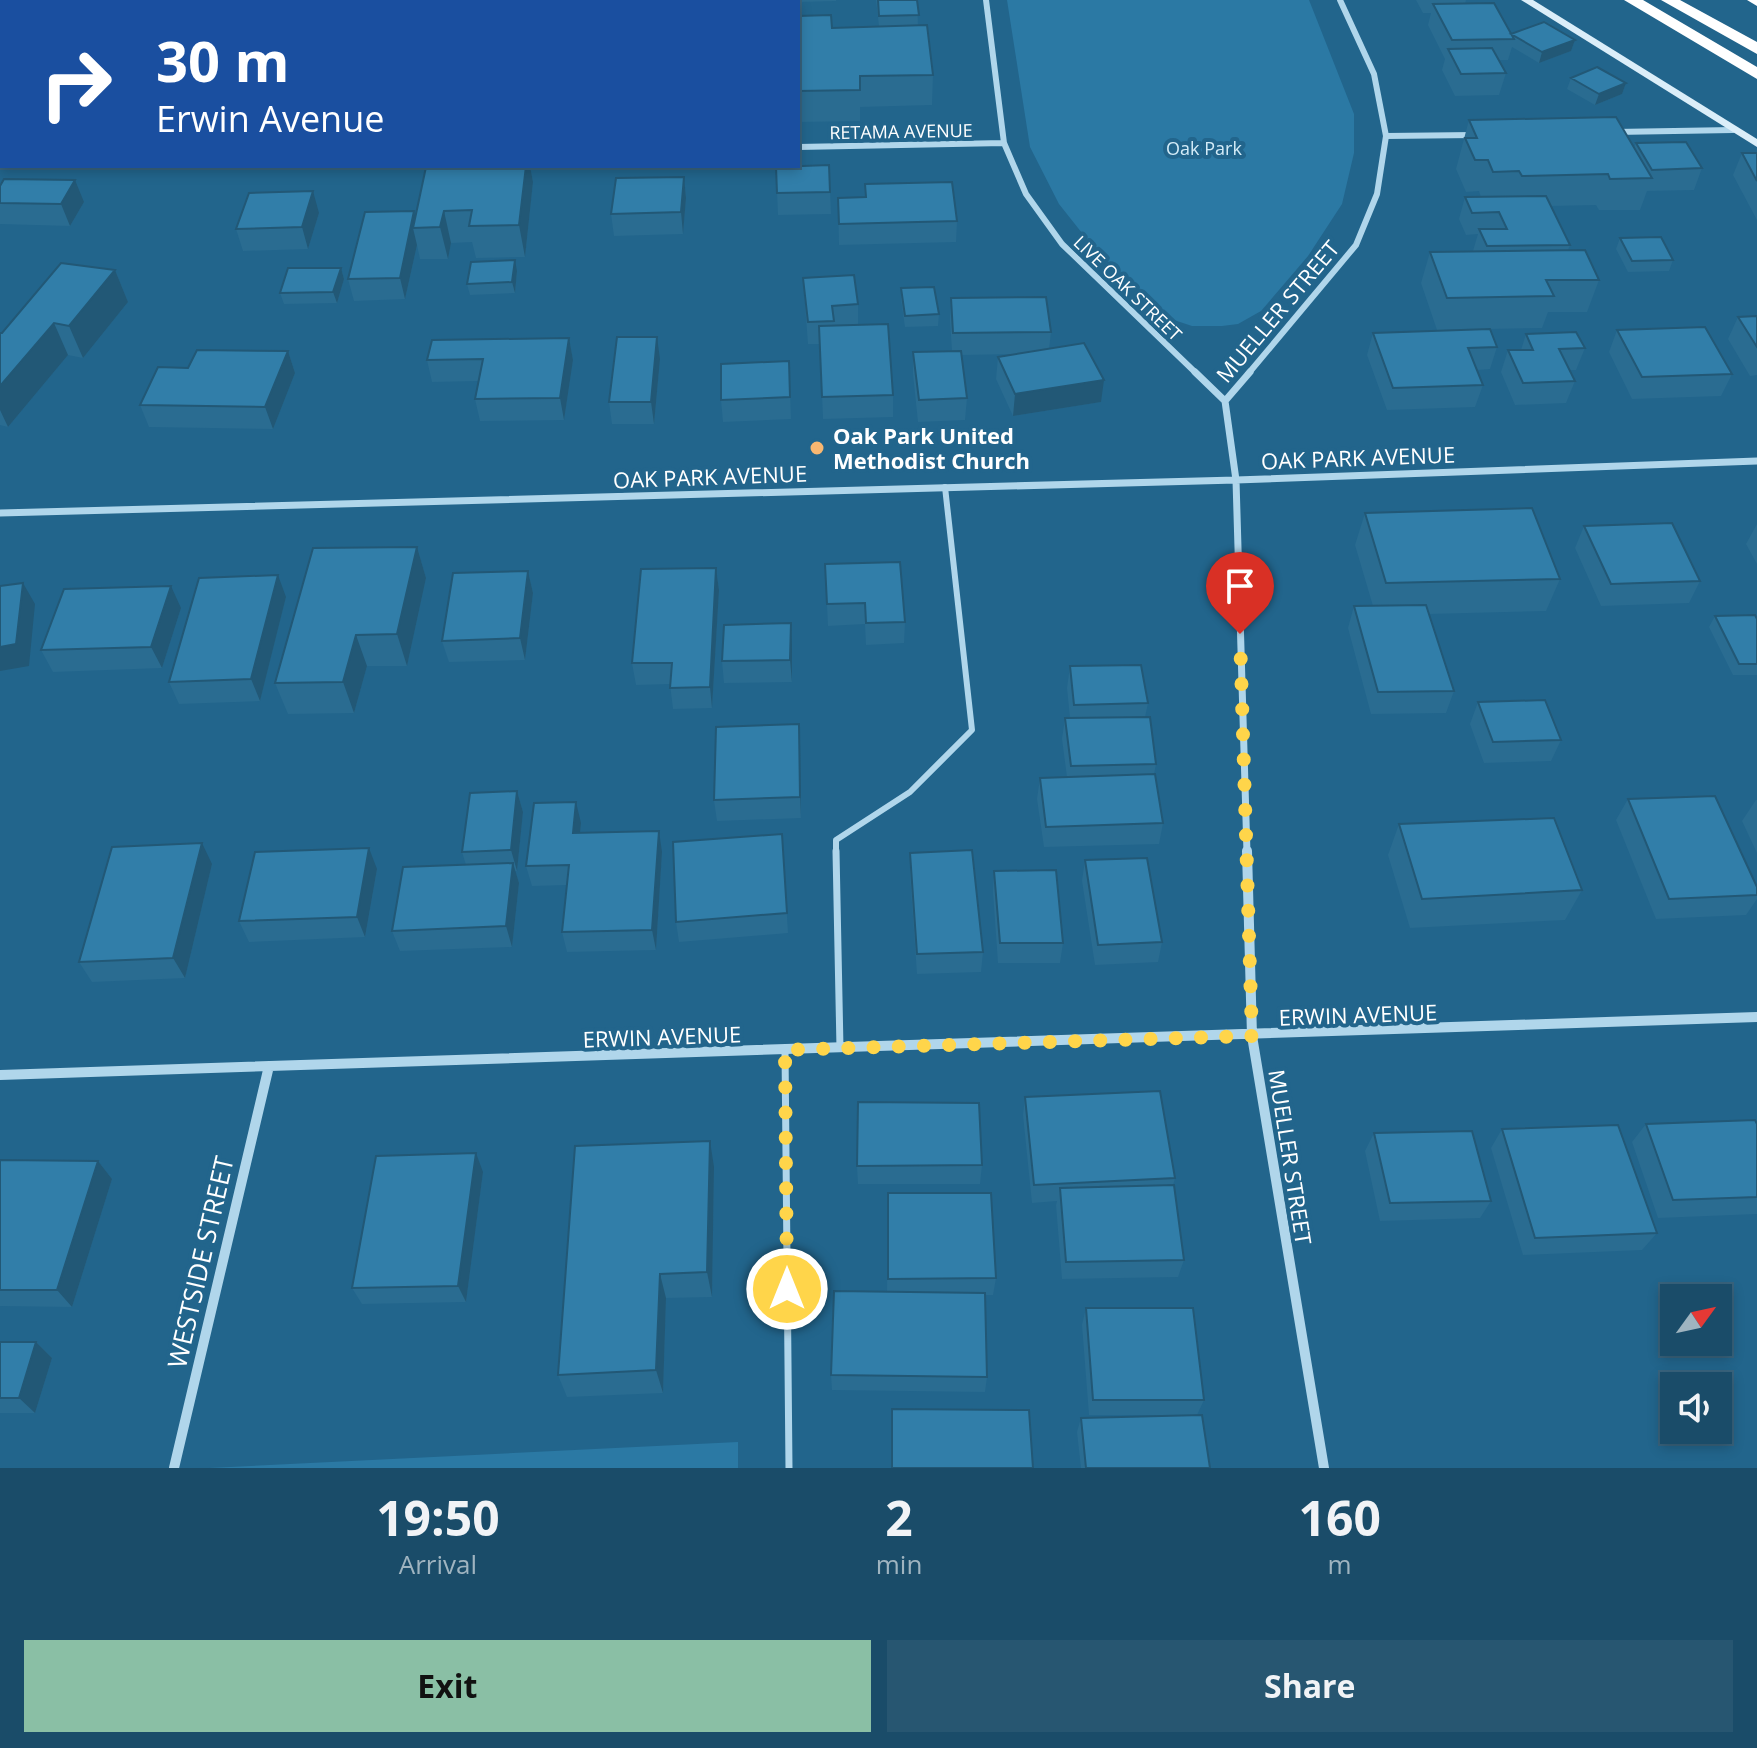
<!DOCTYPE html>
<html lang="en">
<head>
<meta charset="utf-8">
<style>
	body { margin:0; font-family:"Open Sans",sans-serif; background:#275671; color:#f1f3f6; height:100vh; display:flex; flex-direction:column; font-size:30px; white-space:nowrap }
	* { box-sizing:border-box; margin:0 }
	p { font-size:26px; color:#9fb4c0 }
	.icon { flex:none; width:44px; height:44px; fill:none; stroke:currentColor; stroke-width:2; stroke-linecap:round; stroke-linejoin:round }
	.map { position:relative; height:1468px; overflow:hidden }
	.drawer { display:flex; flex-direction:column; background:#1a4c69; flex:1 }
	.drawer>* { flex:none }
	.guide { position:absolute; left:0px; top:0px; width:800px; height:168px; box-shadow:0 4px 12px #0003,0 0 0 2px #38637d; background:#1a4fa0; color:#fff; overflow:hidden }
	.needle { width:52px; rotate:57deg }
	.fabs { position:absolute; left:1660px; top:1284px; display:grid; gap:16px }
	.fabs a { display:grid; place-items:center; width:72px; height:72px; border-radius:0px; background:#1a4c69; box-shadow:0 4px 12px #0003,0 0 0 2px #38637d; font-size:40px }
	.pin { position:absolute; display:grid; place-items:center; width:68px; height:68px; color:#fff; margin:-82px -34px; border-radius:50% 50% 50% 0; rotate:-45deg; box-shadow:0 0 8px #0007 }
	.pin .icon { rotate:45deg }
	.me { position:absolute; width:88px; margin:-44px; rotate:0deg; stroke-linejoin:round; filter:drop-shadow(0 0 6px #0008) }
	.turn { display:flex; align-items:center; gap:28px; height:168px; padding:0 24px; font-size:36px }
	.turn .icon { width:104px; height:104px; stroke-width:2.5 }
	.turn b { display:block; font-size:56px; line-height:68px }
	.eta { display:flex; justify-content:space-evenly; align-items:center; height:136px; text-align:center }
	.eta b { font-size:48px; font-weight:700; line-height:56px }
	.button { display:flex; gap:16px; margin-top:auto; padding:16px 24px }
	.button a { flex:1; height:92px; border-radius:0px; background:#8abfa5; color:#111; font-size:32px; font-weight:700; line-height:92px; text-align:center }
	.button a+a { background:#275671; color:#f1f3f6 }
	.map>svg:first-child { display:block }
</style>
</head>
<body>
<div class="map">
<svg width="1757" height="1468" viewBox="0 0 1757 1468">
	<rect width="100%" height="100%" fill="#22658c"/>
	<path fill="#2b79a4" d="M1007 0H1309L1354 114V153L1342 204 1308 256 1261 311 1238 324 1222 326H1192L1165 317 1105 262 1059 204 1030 147Z
		M738 1442V1468H209Z"/>
	<g fill="none" stroke-linecap="round" stroke-linejoin="round">
		<path stroke="#b0d6eb" stroke-width="6" d="M836 853V840L910 792 972 730 945 487"/>
		<path stroke="#b0d6eb" stroke-width="7" d="M836 851 840 1048
			M785 1050 789 1468"/>
		<path stroke="#b0d6eb" stroke-width="6" d="M986 0 1004 143 1026 194 1062 244 1197 374
			M1615 132 1733 130
			M1386 136 1474 135
			M798 147 1004 143
			M1248 374 1356 245 1377 194 1386 136 1374 74 1340 0"/>
		<path stroke="#b0d6eb" stroke-width="7" d="M1195 372 1225 401
			M0 513 1236 480 1757 461
			M1247 853 1236 480 1225 401 1250 372"/>
		<path stroke="#b0d6eb" stroke-width="10" d="M1247 851 1252 1036 1324 1468
			M0 1075 1757 1017
			M174 1468 269 1066"/>
		<path fill="#dbeef9" fill-rule="evenodd" d="M1521 0H1533L1757 139V147Z"/>
		<path fill="#fff" fill-rule="evenodd" d="M1624 0H1643L1757 67V79Z
			M1661 0H1680L1757 42V54Z
			M1747 0H1757V6Z"/>
	</g>
	<path fill="#2a6c91" d="M202 0H351V2H202Z
		M453 0H503V2H454Z
		M610 0H670V2H611Z
		M691 0H733V2H691Z
		M788 0H836V1L798 2H788Z
		M876 0H917L918 26 933 75 932 105 860 107V121L798 122V16L832 28 879 26Z
		M1416 0H1466L1465 4 1512 34 1575 40 1571 51 1539 63 1512 47 1508 60H1498L1506 73 1499 95 1455 96 1442 70 1445 59 1428 25 1431 13H1423Z
		M1571 78 1626 83 1622 94 1595 105 1567 89Z
		M1469 120 1634 147 1636 143 1702 168 1694 190 1647 191 1640 210H1599L1596 205 1551 206 1570 245 1568 250 1599 280 1587 312H1548L1542 328 1437 330 1421 283 1430 252 1473 251 1478 234 1466 235 1459 219 1465 197H1481L1479 191 1466 192 1456 169Z
		M1742 153H1757V220L1733 175Z
		M829 165 831 214 778 215 776 167Z
		M468 166H530L533 182 525 257 476 258 472 242 451 243 448 259H420L417 245 405 299 354 301 348 279Z
		M684 177 686 198 683 234 614 236 611 214Z
		M865 184 957 221 956 242 839 245 838 198 865 197Z
		M0 186 84 202 70 226 0 224Z
		M319 213 308 249 243 251 236 229Z
		M1620 238 1673 260 1669 271 1628 272 1616 249Z
		M341 268 344 279 337 303 284 304 280 293Z
		M115 270 128 302 83 358 68 355 8 427 0 425V333H2Z
		M517 271 515 293 470 295 467 284Z
		M803 278 858 304V325L893 395V417L823 419 820 344H808Z
		M901 288 939 314 938 326 905 327 901 299Z
		M951 298 1051 332 1049 349 1101 402 1013 416 996 379 998 357 1015 354 961 355 967 398 965 420 918 422 913 374V352L952 351 950 320Z
		M1757 316V375L1750 376 1728 339 1738 317Z
		M1617 330 1732 374 1721 396 1632 399 1609 352Z
		M1373 333 1497 347 1490 369 1477 370 1483 385 1475 407 1387 410 1367 355Z
		M1526 334 1585 348 1576 370H1569L1575 381 1566 403 1515 405 1501 372 1508 350H1521Z
		M569 338 573 360 564 420 480 421 475 399 478 381 432 382 427 360Z
		M288 351 295 373 273 429 149 427 140 405 188 368Z
		M660 359 654 424H612L609 402Z
		M789 361 791 419 723 422 721 400Z
		M1365 513 1560 579 1546 611 1429 614 1454 691 1446 713 1371 714 1348 628 1354 606H1373L1355 545Z
		M1757 524V564L1746 544Z
		M1584 526 1700 581 1689 603 1601 606 1575 548Z
		M417 547 426 578 407 666H367L354 713 288 714 275 683Z
		M825 564 905 622 904 643 866 645 865 624 828 626Z
		M716 568 719 590 712 708 673 709 670 684 636 685 632 663Z
		M528 571 533 593 525 660 449 662 442 641Z
		M286 597 260 701 179 704 169 682Z
		M181 608 162 668 53 672 41 650Z
		M1715 616 1757 619V675H1733L1709 627Z
		M791 623 792 682 724 683 722 661Z
		M1070 666 1148 703 1145 717 1156 764 1154 774 1163 823 1159 844 1044 847 1037 799 1040 778 1067 777 1062 739 1065 718H1070L1067 688Z
		M1478 702 1561 740 1551 761 1484 763 1470 724Z
		M800 746 801 818 717 821 714 800Z
		M517 791 523 812 517 871H515L519 883 512 947 400 951 392 931 466 865 462 852Z
		M1628 799 1757 887V899L1746 915 1656 919 1616 820Z
		M1756 800H1757V853L1742 821Z
		M581 823 580 833 662 852 656 950 567 952 562 932 567 885 532 886 526 866Z
		M1399 824 1582 890 1565 920 1410 928 1388 855Z
		M782 834 788 933 679 942 676 922Z
		M910 853 983 952 981 972 917 974 910 874Z
		M1085 860 1162 942 1158 962 1095 965 1082 881Z
		M212 864 185 978 92 982 79 962Z
		M377 869 365 937 249 942 239 921Z
		M994 871 1063 943 1060 963H998L993 892Z
		M1025 1097 1175 1178 1173 1185 1184 1260 1178 1277 1062 1279 1056 1205 1057 1201 1032 1203 1023 1115Z
		M1646 1124H1757V1214L1658 1218 1632 1142Z
		M1502 1129 1657 1233 1642 1250 1523 1255 1491 1148Z
		M1374 1133 1491 1201 1480 1218 1380 1221 1365 1151Z
		M0 1160 98 1161 112 1179 72 1307 0 1306Z
		M982 1165 980 1184H858L857 1166Z
		M714 1167 712 1297 666 1298 663 1393 567 1397 558 1375Z
		M483 1172 466 1302 362 1304 352 1288Z
		M888 1193 996 1278 993 1295H985L987 1377 985 1392 832 1390 831 1375 887 1292Z
		M1086 1308 1204 1400 1197 1415 1210 1468H1081L1077 1432 1081 1418 1181 1415H1089L1082 1325Z
		M0 1342H36L52 1358 35 1413H0Z"/>
	<path fill="#225876" d="M184 0H200L199 2H183Z
		M1575 40 1571 51 1539 63 1542 52Z
		M1626 83 1622 94 1595 105 1599 94Z
		M526 166H530L533 182 525 257 519 225Z
		M684 177 686 198 683 234 681 212Z
		M75 180 84 202 70 226 61 204Z
		M313 191 319 213 308 249 302 227Z
		M414 211 418 227 413 228 417 245 405 299 400 278Z
		M444 211 451 243 448 259 440 227Z
		M515 260 517 271 515 293 512 282Z
		M341 268 344 279 337 303 333 292Z
		M115 270 128 302 83 358 69 326Z
		M54 323 68 355 8 427 0 410V386Z
		M657 337 660 359 654 424 651 402Z
		M569 338 573 360 564 420 560 398Z
		M288 351 295 373 273 429 265 407Z
		M1104 380 1101 402 1013 416 1015 394Z
		M417 547 426 578 407 666 397 634Z
		M716 568 719 590 712 708 710 687Z
		M528 571 533 593 525 660 520 638Z
		M278 575 286 597 260 701 251 679Z
		M23 583 35 604 29 666 0 671V647Z
		M171 586 181 608 162 668 151 647Z
		M791 623 792 645V682L790 660Z
		M356 635 367 666 354 713 343 682Z
		M799 724 800 746 801 818 800 797Z
		M517 791 523 812 517 871 511 850Z
		M576 802 581 823 578 854 573 833Z
		M659 831 662 852 656 950 652 930Z
		M202 843 212 864 185 978 173 958Z
		M369 848 377 869 365 937 357 917Z
		M513 863 519 883 512 947 506 926Z
		M710 1141 714 1167 712 1297 707 1272Z
		M476 1153 483 1172 466 1302 458 1286Z
		M98 1161 112 1179 72 1307 57 1290Z
		M660 1274 666 1298 663 1393 656 1370Z
		M36 1342 52 1358 35 1413 19 1398Z"/>
	<path fill="#317ea9" stroke="#225876" stroke-width="2" d="M121 0H184L183 2H120Z
		M274 0H296L295 2H273Z
		M558 0H589L588 2H557Z
		M878 0H917L919 15 879 16Z
		M1494 3 1514 39 1452 40 1433 4Z
		M831 15 832 28 927 25 933 75 860 76V90L798 91V16Z
		M1544 22 1575 40 1542 52 1511 34Z
		M1492 48 1506 73 1461 74 1448 49Z
		M1597 67 1626 83 1599 94 1571 78Z
		M1616 117 1652 178 1610 179 1608 174 1522 176 1519 171 1493 172 1488 160H1475L1465 138H1477L1469 120Z
		M1686 142 1702 168 1652 170 1636 143Z
		M1742 153H1757V181Z
		M829 165 830 192 777 193 776 167Z
		M468 166H526L519 225 469 226 472 210 444 211 440 227 413 228 426 167Z
		M684 177 681 212 611 214 616 178Z
		M4 179 75 180 61 204 0 203V186Z
		M952 182 957 221 839 224 838 198 866 197 865 184Z
		M313 191 302 227 236 229 249 193Z
		M1546 196 1570 245 1487 246 1479 229H1507L1499 212 1472 213 1465 197Z
		M414 211 400 278 348 279 365 212Z
		M1661 237 1673 260 1632 261 1620 238Z
		M1585 250 1599 280H1546L1554 296 1447 298 1430 252Z
		M515 260 512 282 467 284 471 262Z
		M61 263 115 270 69 326 54 323 0 386V333H2Z
		M288 268H341L333 292 280 293Z
		M854 275 858 304 832 306 834 321 808 322 803 278Z
		M934 287 939 314 905 316 901 288Z
		M1046 297 1051 332 953 333 951 298Z
		M1757 316V347L1738 317Z
		M888 324 893 395 822 397 819 326Z
		M1705 327 1732 374 1642 377 1617 330Z
		M1490 329 1497 347 1468 348 1483 385 1393 388 1373 333Z
		M1576 332 1585 348 1559 349 1575 381 1523 383 1508 350H1533L1526 334Z
		M617 337H657L651 402H609Z
		M569 338 560 398 475 399 483 359 427 360 432 340Z
		M1084 343 1104 380 1015 394 998 357Z
		M197 350 288 351 265 407 140 405 158 367 188 368Z
		M961 351 967 398 919 400 913 352Z
		M789 361 790 397 721 400V364Z
		M1532 508 1560 579 1386 583 1365 513Z
		M1672 523 1700 581 1611 584 1584 526Z
		M417 547 397 634 356 635 343 682 275 683 313 548Z
		M900 562 905 622 866 623 865 603 827 604 825 564Z
		M716 568 710 687 670 688 672 663H632L641 569Z
		M528 571 520 638 442 641 453 573Z
		M278 575 251 679 169 682 199 578Z
		M23 583 16 644 0 647V586Z
		M171 586 151 647 41 650 64 589Z
		M1426 605 1454 691 1378 692 1354 606Z
		M1755 615 1757 619V664H1739L1715 616Z
		M791 623 790 660 722 661 724 625Z
		M1141 665 1148 703 1074 705 1070 666Z
		M1545 700 1561 740 1493 742 1478 702Z
		M1150 717 1156 764 1071 766 1065 718Z
		M799 724 800 797 714 800 716 727Z
		M1155 774 1163 823 1046 827 1040 778Z
		M517 791 511 850 462 852 470 793Z
		M1715 796 1757 887V895L1669 899 1628 799Z
		M576 802 573 833 659 831 652 930 562 932 569 865 526 866 534 803Z
		M1554 818 1582 890 1422 899 1399 824Z
		M782 834 787 913 676 922 673 842Z
		M202 843 173 958 79 962 112 847Z
		M369 848 357 917 239 921 255 852Z
		M972 850 983 952 917 954 910 853Z
		M1147 858 1162 942 1098 945 1085 860Z
		M513 863 506 926 392 931 403 867Z
		M1056 870 1063 943H1000L994 871Z
		M1160 1091 1175 1178 1034 1185 1025 1097Z
		M858 1102 979 1103 982 1165 857 1166Z
		M1755 1120 1757 1124V1197L1673 1200 1646 1124Z
		M1618 1125 1657 1233 1535 1238 1502 1129Z
		M1472 1131 1491 1201 1390 1203 1374 1133Z
		M710 1141 707 1272 660 1274 656 1370 558 1375 575 1146Z
		M476 1153 458 1286 352 1288 376 1156Z
		M0 1160 98 1161 57 1290H0Z
		M1174 1185 1184 1260 1066 1262 1060 1188Z
		M888 1193H991L996 1278 888 1279Z
		M834 1291 985 1293 987 1377 831 1375Z
		M1086 1308H1193L1204 1400H1093Z
		M0 1342H36L19 1398H0Z
		M892 1409 1029 1410 1033 1468H892Z
		M1202 1415 1210 1468H1086L1081 1418Z"/>
	<g fill="none" stroke-linecap="round" stroke-linejoin="round">
		<path stroke="#ffd54a" stroke-width="14" stroke-dasharray="0 25.2" d="M787 1289 785 1050 1252 1036 1240 634"/>
	</g>
	<circle fill="#f8b771" stroke="#22658c" stroke-width="3" cx="817" cy="448" r="8"/>
	<g text-anchor="middle" dominant-baseline="central" stroke-width="8" stroke-linejoin="round" paint-order="stroke">
		<g font-size="18" fill="#fff" stroke="#22658c">
			<text transform="translate(901 131) rotate(-1)">RETAMA AVENUE</text>
			<text transform="translate(1128 288) rotate(44)">LIVE OAK STREET</text>
		</g>
		<g font-size="18" fill="#d4ecf8" stroke="#22658c">
			<text x="1204" y="148">Oak Park</text>
		</g>
		<g font-size="22" fill="#fff" stroke="#22658c">
			<text transform="translate(1277 311) rotate(-50)">MUELLER STREET</text>
			<text transform="translate(1358 457) rotate(-2)">OAK PARK AVENUE</text>
			<text transform="translate(710 476) rotate(-2)">OAK PARK AVENUE</text>
			<text transform="translate(1358 1014) rotate(-2)">ERWIN AVENUE</text>
			<text transform="translate(662 1036) rotate(-2)">ERWIN AVENUE</text>
			<text transform="translate(1291 1157) rotate(81)">MUELLER STREET</text>
		</g>
		<g font-size="22" font-weight="bold" fill="#fff" stroke="#22658c" text-anchor="start">
			<text x="833" y="435">Oak Park United<tspan x="833" dy="25">Methodist Church</tspan></text>
		</g>
		<g font-size="26" fill="#fff" stroke="#22658c">
			<text transform="translate(200 1262) rotate(-77)">WESTSIDE STREET</text>
		</g>
	</g>
</svg>
<div class="fabs">
<a><svg class="needle" viewBox="-14 -14 28 28"><path d="M0-13l5 13h-10z" fill="#e53935"/><path d="M0 13l5-13h-10z" fill="#9fb4c0"/></svg></a>
<a><svg class="icon" aria-label="sound" viewBox="0 0 24 24"><path d="M4 9h4l5-4v14l-5-4H4zM17 9q2 3 0 6"/></svg></a>
</div>
<div class="pin" style="left:1240px;top:634px;background:#d93025"><svg class="icon" aria-label="arrive" viewBox="0 0 24 24"><path d="M6 21V4h12l-3 4 3 4H6"/></svg></div>
<svg class="me" style="left:787px;top:1289px" viewBox="-20 -20 40 40"><circle r="17" fill="#ffd54a" stroke="#fff" stroke-width="3"/><path d="M0-11L8 9 0 5-8 9z" fill="#fff"/></svg>
<div class="guide">
<div class="turn"><svg class="icon" aria-label="right" viewBox="0 0 24 24"><path d="M7 20v-9h11M14 6l5 5-5 5"/></svg><div><b>30 m</b>Erwin Avenue</div></div>
</div>
</div>
<section class="drawer">
<div class="eta">
<div><b>19:50</b><p>Arrival</p></div>
<div><b>2</b><p>min</p></div>
<div><b>160</b><p>m</p></div>
</div>
<div class="button"><a>Exit</a><a>Share</a></div>
</section>
</body>
</html>
